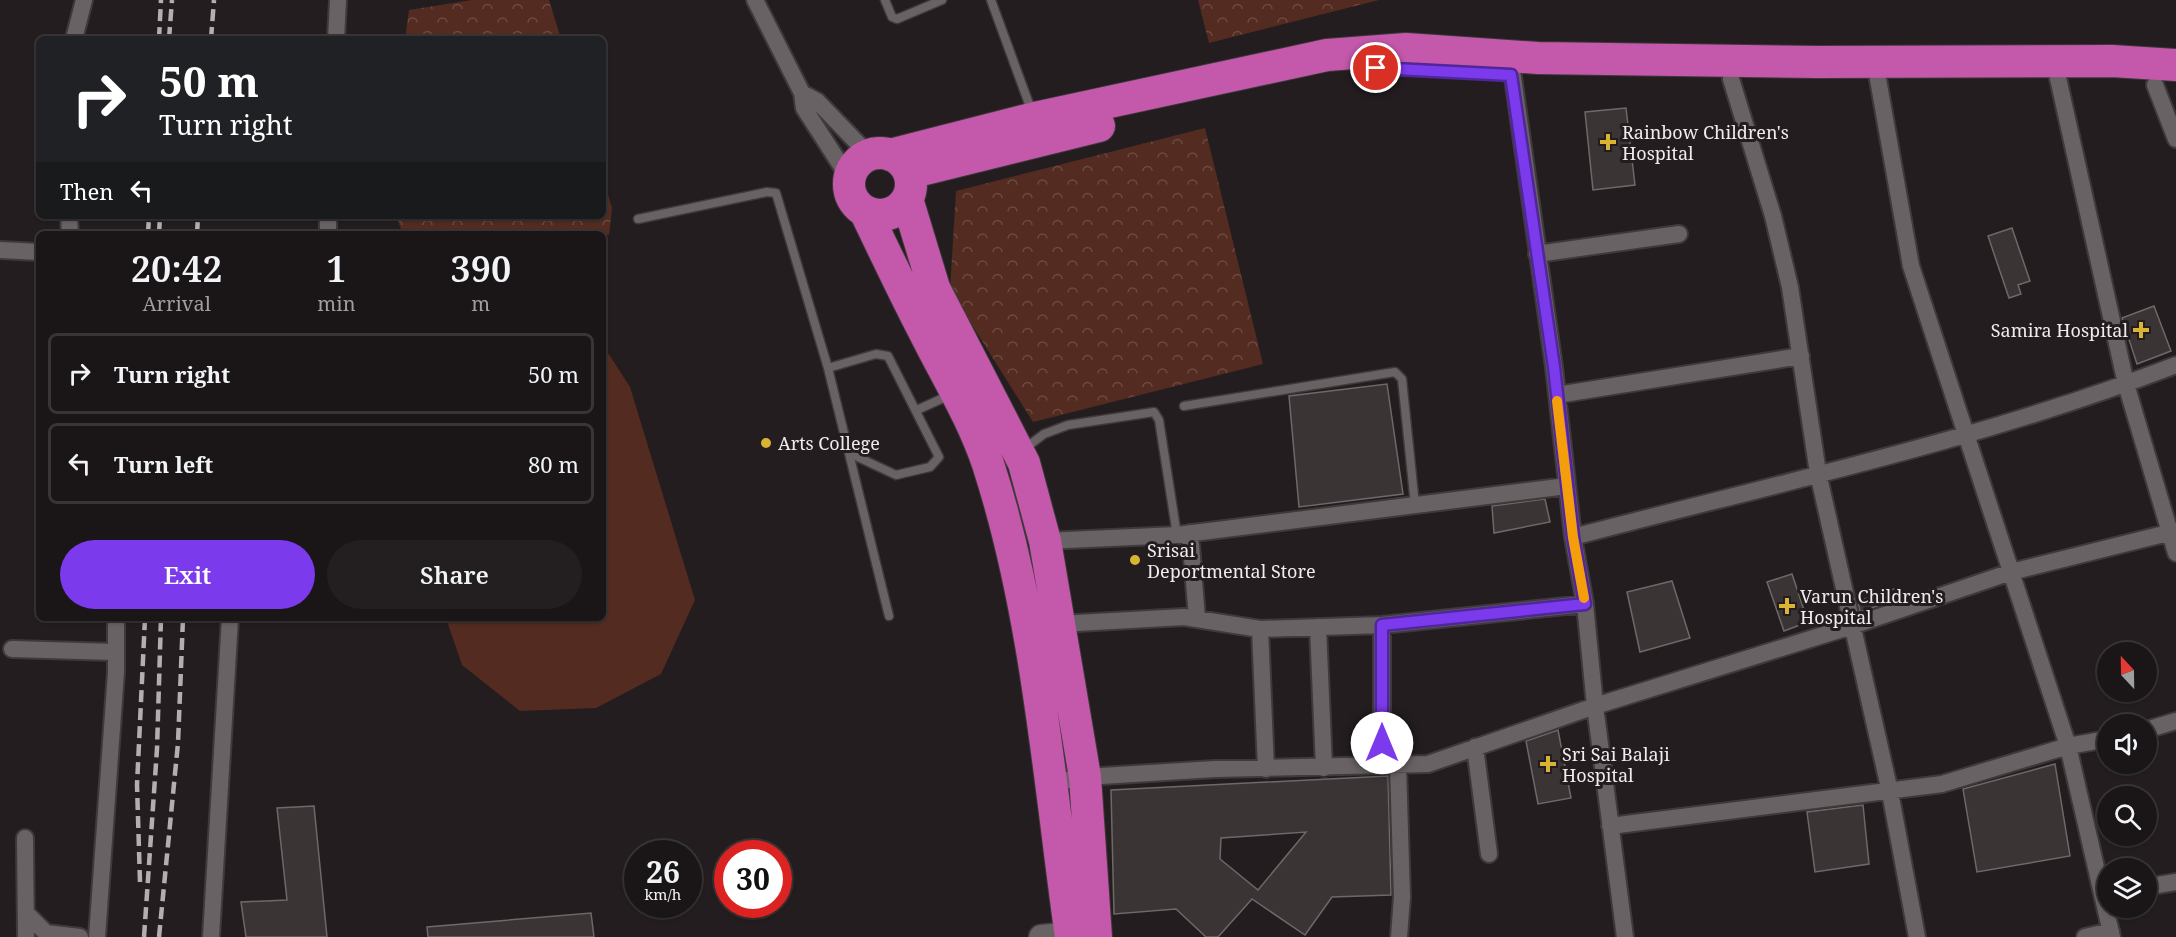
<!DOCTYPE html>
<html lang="en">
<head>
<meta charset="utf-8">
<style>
	body { margin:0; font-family:"Noto Serif",serif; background:#231f20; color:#f1f3f6; height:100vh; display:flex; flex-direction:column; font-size:22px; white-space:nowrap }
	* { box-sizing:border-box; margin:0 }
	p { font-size:20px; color:#9f9fa1 }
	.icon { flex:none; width:33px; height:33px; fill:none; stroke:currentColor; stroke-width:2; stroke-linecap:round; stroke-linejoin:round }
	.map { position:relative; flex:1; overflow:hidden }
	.drawer { position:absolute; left:36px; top:231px; width:570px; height:390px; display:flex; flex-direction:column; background:#1a1617; border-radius:9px; box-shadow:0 2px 4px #0004,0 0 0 2px #383536 }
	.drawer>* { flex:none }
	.guide { position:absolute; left:36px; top:36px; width:570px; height:183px; border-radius:9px; box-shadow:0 2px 4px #0004,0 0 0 2px #383536; background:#202124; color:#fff; overflow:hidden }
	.needle { width:39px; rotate:338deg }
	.tools { position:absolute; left:2097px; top:642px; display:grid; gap:12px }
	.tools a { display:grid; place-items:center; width:60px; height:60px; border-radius:50%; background:#1a1617; box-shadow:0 2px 4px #0004,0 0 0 2px #383536; font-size:30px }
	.speed { position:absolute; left:624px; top:840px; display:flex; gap:12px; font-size:30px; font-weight:700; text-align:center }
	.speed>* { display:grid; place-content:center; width:78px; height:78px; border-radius:50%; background:#1a1617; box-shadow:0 2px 4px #0004,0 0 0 2px #383536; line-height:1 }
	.speed small { font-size:15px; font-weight:400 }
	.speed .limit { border:9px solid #d22; background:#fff; color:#111 }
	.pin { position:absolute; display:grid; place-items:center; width:51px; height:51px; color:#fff; margin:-26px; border:3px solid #fff; border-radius:50%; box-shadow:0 2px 6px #0007 }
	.me { position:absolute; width:66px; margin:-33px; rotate:0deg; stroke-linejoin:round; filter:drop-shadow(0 0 4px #0008) }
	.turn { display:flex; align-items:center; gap:21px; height:126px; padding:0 24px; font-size:27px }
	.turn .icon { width:78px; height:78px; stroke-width:2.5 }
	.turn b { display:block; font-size:42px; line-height:51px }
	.then { display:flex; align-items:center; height:57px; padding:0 24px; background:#0003; gap:12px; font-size:22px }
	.eta { display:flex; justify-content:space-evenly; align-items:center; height:102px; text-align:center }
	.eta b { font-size:36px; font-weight:600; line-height:42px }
	.button { display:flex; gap:12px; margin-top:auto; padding:12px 24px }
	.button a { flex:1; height:69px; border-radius:36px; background:#7c3aed; color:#fff; font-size:24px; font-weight:600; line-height:69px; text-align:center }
	.button a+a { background:#231f20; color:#f1f3f6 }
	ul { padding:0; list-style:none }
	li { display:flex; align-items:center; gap:18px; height:81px; margin:0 12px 9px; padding:0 12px; border:3px solid #383536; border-radius:9px }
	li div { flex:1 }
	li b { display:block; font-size:22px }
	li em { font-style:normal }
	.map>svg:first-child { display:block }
</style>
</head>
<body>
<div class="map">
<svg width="2176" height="937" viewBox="0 0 2176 937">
	<defs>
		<pattern id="park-crowns" width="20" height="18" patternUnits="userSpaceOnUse" patternTransform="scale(1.5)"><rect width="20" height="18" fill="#532b21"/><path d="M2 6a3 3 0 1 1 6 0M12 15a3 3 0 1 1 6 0" fill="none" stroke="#6c4a42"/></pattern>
	</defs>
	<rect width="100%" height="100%" fill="#231d1f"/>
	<path fill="#532b21" d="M603 345 630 387 695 600 661 674 596 708 520 711 462 665 446 618H603Z"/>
	<path fill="url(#park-crowns)" d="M472 0H549L561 39H405L409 10Z
		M1198 0H1379L1209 43Z
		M1205 128 1263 364 1033 422 950 290 956 191Z
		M603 178 612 208 609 235 403 234 396 216H603Z"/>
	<path fill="#3a3434" stroke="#706868" stroke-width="1.5" fill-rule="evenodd" d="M1626 108 1635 185 1593 190 1585 112Z
		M2012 228 2030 281 2018 285 2021 294 2009 298 1988 236Z
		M2154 306 2171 351 2137 364 2122 318Z
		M1387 384 1403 494 1299 507 1289 396Z
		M1545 499 1550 522 1494 533 1492 506Z
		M1792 574 1808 622 1784 631 1767 582Z
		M1672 581 1690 638 1640 652 1627 592Z
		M1897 588 1900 598 1860 612 1858 601Z
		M1558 730 1571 798 1538 804 1526 741Z
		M2055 764 2070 856 1977 872 1963 789Z
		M1388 776 1391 895 1332 897 1305 935 1252 899 1218 937H1206L1176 909 1114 914 1111 790ZM1306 832 1258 890 1220 859 1221 838Z
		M1863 805 1869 864 1815 872 1807 812Z
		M314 806 327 937H246L241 902 287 900 277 808Z
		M591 913 594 937H428L427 927Z"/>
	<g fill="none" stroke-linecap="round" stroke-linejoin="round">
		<defs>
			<path id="lane" d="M885 0 892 17 897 19 942 0
				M991 0 1032 112
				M638 219 767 192 776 193 828 368 889 616
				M828 368 876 354 888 356 939 457 930 467 896 475 849 453
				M1184 406 1395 372 1402 379 1415 505
				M917 410 952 394
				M1024 449 1044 434 1068 425 1154 412 1159 420 1177 535"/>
			<path id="street" d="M755 0 802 93 804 108 849 178
				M74 39 84 0
				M336 39 338 0
				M1510 56 1554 367 1573 537 1585 604 1595 706 1625 937
				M2058 78 2126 384 2176 553
				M1731 79 1773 216 1790 287 1818 473 1890 792 1917 937
				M1878 79 1911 266 2068 746 2112 937
				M2155 85 2176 139
				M802 93 817 101 869 155
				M69 216 70 234
				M328 234V216
				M0 250 39 252
				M1537 254 1679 234
				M1557 395 1801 356
				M1190 533 1197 618
				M1573 537C1775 484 1981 440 2176 365
				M1045 541 1177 535 1567 486
				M1059 624 1184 617 1260 629 1382 625 1585 604
				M1382 625V766
				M1318 627 1324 768
				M1260 629 1266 769
				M12 649 114 652
				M2146 730 2176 721
				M1475 747 1489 854
				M1398 766 1402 897 1399 937
				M1050 783 1085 777 1215 769 1428 764 1595 706 1852 626 2011 572 2176 531
				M1610 826 1942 784 2068 746 2108 739
				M25 838 26 937
				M2146 887 2176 882
				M26 913 46 933 80 937
				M97 937 116 672V618
				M211 937 230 618
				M2085 937 2111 931"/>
			<path id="secondary" d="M1041 937 1070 934"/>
			<path id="highway" d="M849 184a31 31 0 1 1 62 0a31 31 0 1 1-62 0Z
				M890 155 1035 118 1327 55 1406 49 1538 58 1817 62 2112 61 2176 65
				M909 173 1099 126
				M907 199 934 288 1024 463 1045 541 1085 777 1096 937
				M865 211C885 252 904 293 925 333 947 377 972 417 988 464 1037 615 1049 780 1071 937"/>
		</defs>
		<use href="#lane" stroke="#3e393b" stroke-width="11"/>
		<use href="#street" stroke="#3e393b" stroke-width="20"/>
		<use href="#secondary" stroke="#3e393b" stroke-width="27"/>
		<use href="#highway" stroke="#3e393b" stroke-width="34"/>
		<use href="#lane" stroke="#696264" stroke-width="8"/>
		<use href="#street" stroke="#696264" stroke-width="16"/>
		<use href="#secondary" stroke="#696264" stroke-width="24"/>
		<use href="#highway" stroke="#c458aa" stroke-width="32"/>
		<path stroke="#b3aeb0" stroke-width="4.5" stroke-dasharray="12 6" stroke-linecap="butt" d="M159 39 161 0
			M169 39 172 0
			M211 39 214 0
			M148 234 149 216
			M159 234 160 216
			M197 234 198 216
			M140 882 137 785 145 618
			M144 937 157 749 161 618
			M159 937 178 743 183 618"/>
	</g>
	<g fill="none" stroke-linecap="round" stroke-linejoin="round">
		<defs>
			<path id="route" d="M1376 68 1511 75 1554 367 1573 537 1585 604 1382 625V743"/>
		</defs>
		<use href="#route" stroke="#51269a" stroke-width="15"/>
		<use href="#route" stroke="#7c3aed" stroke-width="10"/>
		<path stroke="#f59e0b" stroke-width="10" d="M1557 401 1573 537 1584 598"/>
	</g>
	<g fill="#d9b334" stroke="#231d1f" stroke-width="2">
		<path d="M1605 133h6v6h6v6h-6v6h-6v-6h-6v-6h6z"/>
		<path d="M2138 321h6v6h6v6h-6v6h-6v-6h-6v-6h6z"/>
		<circle cx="766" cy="443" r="6"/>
		<circle cx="1135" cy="560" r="6"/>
		<path d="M1784 597h6v6h6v6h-6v6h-6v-6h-6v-6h6z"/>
		<path d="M1545 755h6v6h6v6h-6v6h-6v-6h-6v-6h6z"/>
	</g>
	<g text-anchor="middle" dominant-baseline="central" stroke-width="6" stroke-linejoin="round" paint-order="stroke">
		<g font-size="18" fill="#f0eced" stroke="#231d1f" text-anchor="start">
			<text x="1622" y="132">Rainbow Children's<tspan x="1622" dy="21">Hospital</tspan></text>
			<text x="2128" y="330" text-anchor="end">Samira Hospital</text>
			<text x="778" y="443">Arts College</text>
			<text x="1147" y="550">Srisai<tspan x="1147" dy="21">Deportmental Store</tspan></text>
			<text x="1800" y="596">Varun Children's<tspan x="1800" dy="21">Hospital</tspan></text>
			<text x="1562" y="754">Sri Sai Balaji<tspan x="1562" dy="21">Hospital</tspan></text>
		</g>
	</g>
</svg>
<div class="tools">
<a><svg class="needle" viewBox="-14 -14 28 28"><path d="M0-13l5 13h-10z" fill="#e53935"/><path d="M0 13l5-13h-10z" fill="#9f9fa1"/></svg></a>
<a><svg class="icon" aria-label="sound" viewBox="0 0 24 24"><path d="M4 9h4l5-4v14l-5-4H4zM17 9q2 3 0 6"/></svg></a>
<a><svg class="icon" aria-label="search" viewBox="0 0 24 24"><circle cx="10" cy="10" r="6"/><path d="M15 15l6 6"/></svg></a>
<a><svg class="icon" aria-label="layers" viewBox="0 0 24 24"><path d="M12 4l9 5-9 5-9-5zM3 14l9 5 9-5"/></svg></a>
</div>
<div class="speed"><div>26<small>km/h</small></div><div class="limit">30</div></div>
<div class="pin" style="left:1376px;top:68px;background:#d93025"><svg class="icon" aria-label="arrive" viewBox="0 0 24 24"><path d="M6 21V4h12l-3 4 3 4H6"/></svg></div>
<svg class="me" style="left:1382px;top:743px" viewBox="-20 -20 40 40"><circle r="19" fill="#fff"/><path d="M0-13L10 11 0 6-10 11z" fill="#7c3aed"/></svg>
<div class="guide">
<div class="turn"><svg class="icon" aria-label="right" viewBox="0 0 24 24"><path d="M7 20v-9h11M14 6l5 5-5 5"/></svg><div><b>50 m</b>Turn right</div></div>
<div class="then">Then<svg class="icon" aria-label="left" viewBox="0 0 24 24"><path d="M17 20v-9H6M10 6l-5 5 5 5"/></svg></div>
</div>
<section class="drawer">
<div class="eta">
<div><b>20:42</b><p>Arrival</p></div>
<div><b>1</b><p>min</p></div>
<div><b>390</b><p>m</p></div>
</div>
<ul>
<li><svg class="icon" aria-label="right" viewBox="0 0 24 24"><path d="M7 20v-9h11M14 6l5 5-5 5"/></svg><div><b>Turn right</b></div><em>50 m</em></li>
<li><svg class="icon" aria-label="left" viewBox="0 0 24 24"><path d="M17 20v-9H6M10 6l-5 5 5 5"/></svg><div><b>Turn left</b></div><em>80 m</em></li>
</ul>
<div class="button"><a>Exit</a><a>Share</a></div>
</section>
</div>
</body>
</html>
